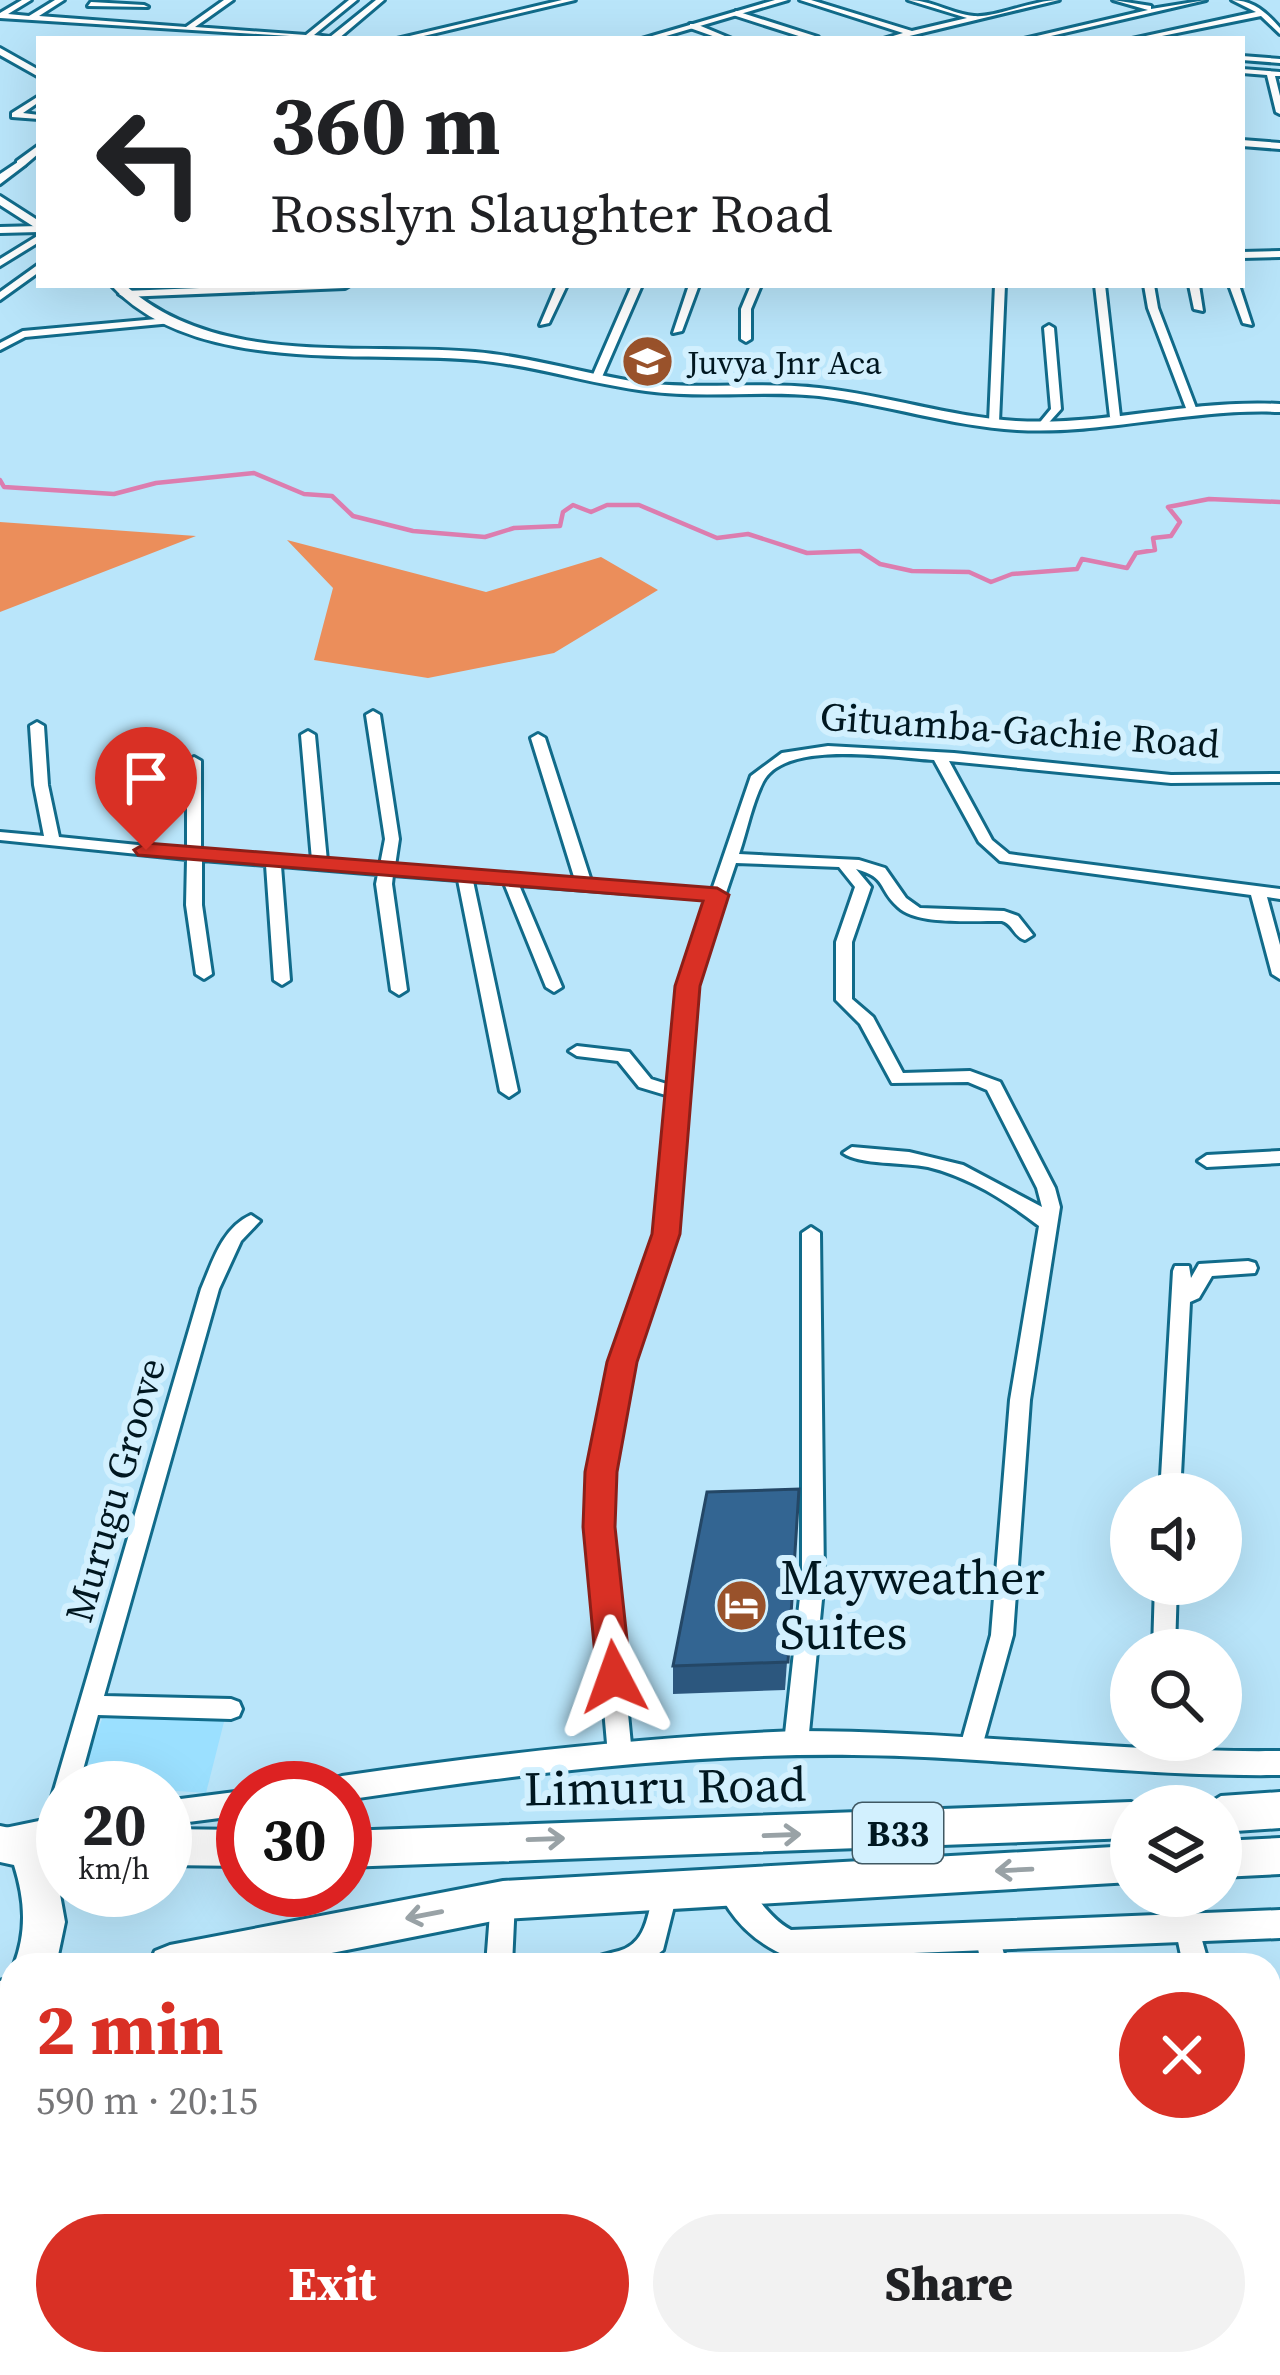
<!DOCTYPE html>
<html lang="en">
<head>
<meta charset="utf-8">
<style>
	body { margin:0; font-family:"Source Serif 4",serif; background:#f2f2f2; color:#202124; height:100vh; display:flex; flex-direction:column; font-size:45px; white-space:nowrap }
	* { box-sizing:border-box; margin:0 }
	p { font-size:39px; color:#757577 }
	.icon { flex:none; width:66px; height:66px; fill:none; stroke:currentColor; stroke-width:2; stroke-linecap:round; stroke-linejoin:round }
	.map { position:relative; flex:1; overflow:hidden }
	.panel { position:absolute; left:0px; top:1953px; width:1281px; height:423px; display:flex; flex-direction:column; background:#fff; border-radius:36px 36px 0 0; box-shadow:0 12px 48px #0002 }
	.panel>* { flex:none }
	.hud { position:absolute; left:36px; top:36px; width:1209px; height:252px; border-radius:0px; box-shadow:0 12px 48px #0002; background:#fff; color:#202124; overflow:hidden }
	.controls { position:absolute; left:1110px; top:1473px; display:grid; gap:24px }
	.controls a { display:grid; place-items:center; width:132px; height:132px; border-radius:50%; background:#fff; box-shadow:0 12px 48px #0002; font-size:60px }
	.speed { position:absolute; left:36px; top:1761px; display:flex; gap:24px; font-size:60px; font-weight:700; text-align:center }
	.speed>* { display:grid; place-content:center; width:156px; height:156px; border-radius:50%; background:#fff; box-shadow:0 12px 48px #0002; line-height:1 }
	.speed small { font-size:30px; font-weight:400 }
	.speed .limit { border:18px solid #d22; background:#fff; color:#111 }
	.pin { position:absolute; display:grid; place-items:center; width:102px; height:102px; color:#fff; margin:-123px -51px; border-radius:50% 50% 50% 0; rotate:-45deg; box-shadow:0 0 12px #0007 }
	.pin .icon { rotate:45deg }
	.me { position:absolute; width:132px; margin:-66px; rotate:356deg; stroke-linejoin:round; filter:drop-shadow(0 0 9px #0008) }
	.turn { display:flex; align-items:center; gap:42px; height:252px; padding:0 36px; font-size:54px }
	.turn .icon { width:156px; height:156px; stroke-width:2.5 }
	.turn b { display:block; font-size:84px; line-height:102px }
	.round { display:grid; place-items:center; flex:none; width:126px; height:126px; border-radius:63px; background:#f2f2f2 }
	.headline { display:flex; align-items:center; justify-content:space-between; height:204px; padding:0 36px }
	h1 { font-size:72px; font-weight:800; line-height:90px; color:#d93025 }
	.cta { display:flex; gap:24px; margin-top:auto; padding:24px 36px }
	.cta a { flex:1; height:138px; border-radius:72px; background:#d93025; color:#fff; font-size:48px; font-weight:800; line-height:138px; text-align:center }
	.cta a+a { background:#f2f2f2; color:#202124 }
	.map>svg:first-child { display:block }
</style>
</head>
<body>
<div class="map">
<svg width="1280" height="2375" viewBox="0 0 1280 2375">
	<rect width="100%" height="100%" fill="#b9e5fa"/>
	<path fill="#9be0ff" d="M105 1711 226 1714 206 1793 78 1784Z"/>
	<path fill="#eb8e5b" d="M0 522 196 536 0 612Z
		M287 540 486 592 601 557 658 590 554 653 428 678 314 660 333 588Z"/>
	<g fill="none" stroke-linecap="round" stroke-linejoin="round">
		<path stroke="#dc7daf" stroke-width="4.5" d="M0 480 4 487 114 494 156 483 254 473 304 494 332 496 353 516 413 531 485 537 514 528 560 526 563 512 573 505 591 512 607 505H639L717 538 748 534 807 553 860 551 880 564 912 571 969 572 991 582 1012 574 1077 569 1082 559 1127 568 1136 553 1155 550 1153 538 1171 536 1180 522 1168 507 1209 499 1280 502"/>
		<defs>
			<path id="minor" d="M22 0H31L8 14 29 16 55 0H64L39 16 186 27 224 0H233L195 27 306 35 349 0H357L314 35 330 37 376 0H384L338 39 0 18V13Z
				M562 0H575L411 39H397Z
				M800 0H811L912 31 967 18 908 0C931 0 952 14 974 16 996 18 1032 0 1059 0L897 39H883L903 33Z
				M1113 0 1151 6V9L1206 0 1038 39H1024L1148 10Z
				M1232 0C1253 0 1267 13 1280 28V34L1261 16 1147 39H1132L1256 12Z
				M91 2 144 5 148 7 88 6Z
				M736 11 818 37 819 39H808L733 15Z
				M690 24H696L732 39H721L690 28Z
				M1242 56 1280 59V63L1242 60Z
				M1242 69 1280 72V76H1275L1280 96V114L1276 112 1267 75 1242 73Z
				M39 96V102L23 113 39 115V119L12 117V113Z
				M1242 140 1280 143V149L1242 146Z
				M39 226V232L0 233V227Z
				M39 235V242L0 266V259Z
				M1280 251V257L1242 258V252Z
				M39 264V272L0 300V292Z
				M273 285H350L345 288 124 297 119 294 124 291Z
				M557 285H567L549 323 540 325Z
				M632 285H642L602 377 593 379 592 377Z
				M689 285H699L682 331 673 333Z
				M751 285H761L751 309V339L746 342 741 339V309Z
				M995 285H1005L999 422 994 425 989 422Z
				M1095 285H1105L1120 417 1115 420 1110 417Z
				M1144 285H1154L1158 308 1196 408 1195 410 1186 408 1148 308Z
				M1189 285H1199L1203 311 1194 309Z
				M1229 285H1239L1252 325 1243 323Z
				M168 318 172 319V323L25 337 0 350V343L23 331Z
				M1049 325 1054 328 1061 409 1043 429 1037 426 1051 409 1044 328Z
				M373 711 380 715 399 839 395 866 575 880 531 738 538 734 545 738 591 881 712 890 751 776 782 753 828 746 954 753 1171 775 1280 774V782L1171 783 949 761 992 840 1009 854 1280 889V899L1267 897 1280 945V979L1272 974 1251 895 1000 861 979 842 934 760C893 758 785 739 763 782 752 803 747 831 739 854L859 860 885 868 906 898 920 908 1004 911 1018 916 1033 935 1025 940C1014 937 1013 924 1002 921 974 920 918 926 898 907 877 888 888 878 856 869L871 887 852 942V999L873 1017 903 1073 970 1071 1000 1082 1055 1188 1060 1207 1030 1400 1013 1635 980 1754 972 1757 964 1754 960 1747 991 1635 1010 1400 1039 1226C1005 1200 969 1177 928 1167 905 1162 859 1165 843 1153L852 1147 909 1152 963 1165 1042 1207 1037 1188 987 1090 968 1082 892 1083 860 1024 836 1000V942L855 887 839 867 736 863 695 985 675 1234 632 1362 611 1472 610 1527 632 1755 628 1762 620 1765 612 1762 608 1755 588 1527 591 1472 612 1362 657 1234 669 1096 639 1087 618 1061 577 1056 569 1051 577 1046 629 1052 651 1079 670 1085 679 985 709 899 519 885 562 987 554 992 546 987 504 883 473 881 518 1091 509 1097 500 1091 458 880 393 875 392 884 407 990 399 995 391 990 376 884 378 874 281 866 290 980 282 985 274 980 266 865 202 860V905L212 974 204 979 196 974 186 905 187 859 0 840V832L44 836 34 785 30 726 37 722 44 726 48 785 59 837 187 850V761L194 757 201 761V851L312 860 301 735 308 731 315 735 327 861 380 865 385 839 366 715Z
				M1280 1151V1163L1207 1167 1198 1161 1207 1155Z
				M251 1215 260 1221 241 1241 219 1289 104 1696 231 1699 239 1702 242 1709 239 1716 231 1719 98 1715 78 1788H63V1837L54 1842 46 1839 42 1831 201 1289C213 1261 222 1228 251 1215Z
				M811 1227 820 1233 824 1579 808 1743 804 1750 796 1753 788 1750 784 1743 802 1579V1233Z
				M1248 1261 1255 1263 1257 1268 1255 1273 1212 1276 1199 1298 1190 1302 1180 1494H1160L1173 1271 1175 1266H1189L1191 1278 1199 1264Z
				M1155 1584H1177L1175 1650H1153Z
				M666 1879 675 1882 678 1890 663 1950 644 1965H594L598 1957C605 1954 612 1953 619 1951 650 1942 647 1908 657 1882Z
				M503 1889 512 1892 515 1900 512 1965H486L491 1900 494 1892Z
				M1187 1915 1196 1919 1209 1965H1183L1175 1927 1178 1919Z
				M988 1925 997 1929 1007 1965H981L976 1937 979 1929Z
				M12 2100V2126L0 2129V2103Z
				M1269 2303 1280 2309V2375H1266L1264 2364H1269Z
				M12 2353V2364H33L30 2375H2L9 2354Z
				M223 2364H251L249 2375H221Z
				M439 2364H467L466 2375H438Z
				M567 2364H595L594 2375H566Z
				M802 2364H830V2375H802Z
				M1044 2364H1072L1074 2375H1046Z"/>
			<path id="tertiary" d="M775 0H788L656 39H642Z
				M0 48 39 70V77L0 55Z
				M39 145V153L25 165H17V161Z
				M796 1731C958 1731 1118 1753 1280 1751V1775C1137 1777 995 1756 853 1755 682 1753 513 1775 345 1800V1788H328L332 1779 342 1776C493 1754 644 1737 796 1731Z
				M243 1791V1815L165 1825V1801Z
				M63 1816V1842L0 1855V1829Z
				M729 1871C749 1879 762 1914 791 1930L1280 1910V1938L791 1958C754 1943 731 1920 715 1884L719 1875Z"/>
			<path id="secondary" d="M21 160 25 165 0 184V174Z
				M0 196 39 221V230L0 205Z
				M111 285H125C217 368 360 342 475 352 533 357 588 375 646 383 703 390 761 381 819 388 885 395 950 417 1016 421 1105 426 1191 399 1280 404V412C1191 408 1105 435 1017 430 950 426 886 404 819 396 762 390 704 399 646 391 589 384 533 365 476 360 363 350 195 376 111 285Z"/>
			<path id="trunk" d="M1280 1792V1828L1221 1832V1806H1205L1221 1796Z
				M1131 1802 1141 1806H1131V1838L345 1867V1831Z
				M0 1826 29 1832 63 1830V1866L55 1867 65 1922 56 1965H14C27 1931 25 1900 14 1865L0 1862Z
				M165 1829 243 1830V1866L165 1865Z
				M1280 1838V1874L1221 1877V1841Z
				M1131 1846V1882L503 1919 271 1965H149L155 1951 170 1945 503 1881Z
				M12 1977V2022L0 2027V1981Z"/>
		</defs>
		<use href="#minor" stroke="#116b8a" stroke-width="6"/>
		<use href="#tertiary" stroke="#116b8a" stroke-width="6"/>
		<use href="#secondary" stroke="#116b8a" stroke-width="6"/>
		<use href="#trunk" stroke="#116b8a" stroke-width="6"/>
		<use href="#minor" fill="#fff" fill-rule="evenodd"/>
		<use href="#tertiary" fill="#fff" fill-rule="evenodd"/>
		<use href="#secondary" fill="#fff" fill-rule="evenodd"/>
		<use href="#trunk" fill="#fff" fill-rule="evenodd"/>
	</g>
	<path fill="#2c577e" d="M799 1489 785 1690 673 1694V1666Z"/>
	<path fill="#336592" stroke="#244766" stroke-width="3" d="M799 1489 788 1662 673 1666 707 1492Z"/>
	<defs><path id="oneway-shaft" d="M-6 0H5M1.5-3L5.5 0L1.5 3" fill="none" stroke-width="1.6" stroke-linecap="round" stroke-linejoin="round" transform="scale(3)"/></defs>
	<g stroke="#99a2a6">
		<use href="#oneway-shaft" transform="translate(782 1835) rotate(-2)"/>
		<use href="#oneway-shaft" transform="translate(546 1839) rotate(-2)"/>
		<use href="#oneway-shaft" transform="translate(1014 1870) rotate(177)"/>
		<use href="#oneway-shaft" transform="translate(424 1915) rotate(169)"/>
	</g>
	<path fill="#d93025" stroke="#8d1f18" stroke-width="3" d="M146 843 717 888 729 895 700 986 680 1234 637 1362 617 1472 615 1527 631 1677 626 1688 614 1692 602 1688 597 1677 583 1527 585 1472 607 1362 652 1234 675 986 703 901 138 855 134 850Z"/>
	<defs>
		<symbol id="school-disc" viewBox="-11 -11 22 22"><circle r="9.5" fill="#99522b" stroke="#d2f0fe"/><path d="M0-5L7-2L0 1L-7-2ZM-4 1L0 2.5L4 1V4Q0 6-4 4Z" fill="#fff"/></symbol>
		<symbol id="hotel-disc" viewBox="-11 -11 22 22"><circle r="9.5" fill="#99522b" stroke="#d2f0fe"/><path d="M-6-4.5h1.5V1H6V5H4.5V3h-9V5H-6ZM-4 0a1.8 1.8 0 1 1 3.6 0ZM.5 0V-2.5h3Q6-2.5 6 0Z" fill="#fff"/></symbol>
	</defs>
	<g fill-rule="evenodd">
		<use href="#school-disc" x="618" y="332" width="59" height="59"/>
		<use href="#hotel-disc" x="712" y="1576" width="59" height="59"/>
	</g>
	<g text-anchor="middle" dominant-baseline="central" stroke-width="12" stroke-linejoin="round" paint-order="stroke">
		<g font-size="33" fill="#001720" stroke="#d2f0fe" text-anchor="start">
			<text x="687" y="362">Juvya Jnr Aca</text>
		</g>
		<rect fill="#d2f0fe" stroke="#3f5863" stroke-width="3" x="853" y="1803" width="90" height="60" rx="9"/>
		<g font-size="36" font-weight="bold" fill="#001720">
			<text x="898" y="1833">B33</text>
		</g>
		<g font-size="39" fill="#001720" stroke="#d2f0fe">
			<text transform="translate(1020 730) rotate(4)">Gituamba-Gachie Road</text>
			<text transform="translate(115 1490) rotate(-74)">Murugu Groove</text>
		</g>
		<g font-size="48" fill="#001720" stroke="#d2f0fe" text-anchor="start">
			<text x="780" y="1577">Mayweather<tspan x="780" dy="55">Suites</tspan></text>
		</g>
		<g font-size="48" fill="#001720" stroke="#d2f0fe">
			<text transform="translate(665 1786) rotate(-1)">Limuru Road</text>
		</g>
	</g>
</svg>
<div class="controls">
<a><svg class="icon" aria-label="sound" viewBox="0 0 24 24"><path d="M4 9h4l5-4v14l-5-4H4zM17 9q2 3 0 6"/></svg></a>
<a><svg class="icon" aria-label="search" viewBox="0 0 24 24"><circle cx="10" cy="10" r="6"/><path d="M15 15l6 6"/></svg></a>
<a><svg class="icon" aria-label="layers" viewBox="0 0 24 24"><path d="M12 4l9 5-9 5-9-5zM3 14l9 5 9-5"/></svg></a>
</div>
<div class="speed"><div>20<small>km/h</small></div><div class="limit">30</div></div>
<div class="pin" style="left:146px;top:850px;background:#d93025"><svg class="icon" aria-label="arrive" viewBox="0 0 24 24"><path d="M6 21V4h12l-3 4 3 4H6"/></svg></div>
<svg class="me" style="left:614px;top:1677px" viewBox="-20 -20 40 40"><path d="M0-17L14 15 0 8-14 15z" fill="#d93025" stroke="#fff" stroke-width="4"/></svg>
<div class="hud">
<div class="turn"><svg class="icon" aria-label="left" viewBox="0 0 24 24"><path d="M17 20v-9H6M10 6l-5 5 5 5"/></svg><div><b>360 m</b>Rosslyn Slaughter Road</div></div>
</div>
<section class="panel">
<div class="headline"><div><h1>2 min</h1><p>590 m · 20:15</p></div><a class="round" style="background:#d93025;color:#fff"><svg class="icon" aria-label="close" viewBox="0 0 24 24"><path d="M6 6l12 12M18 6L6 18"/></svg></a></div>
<div class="cta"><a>Exit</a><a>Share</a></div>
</section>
</div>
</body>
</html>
